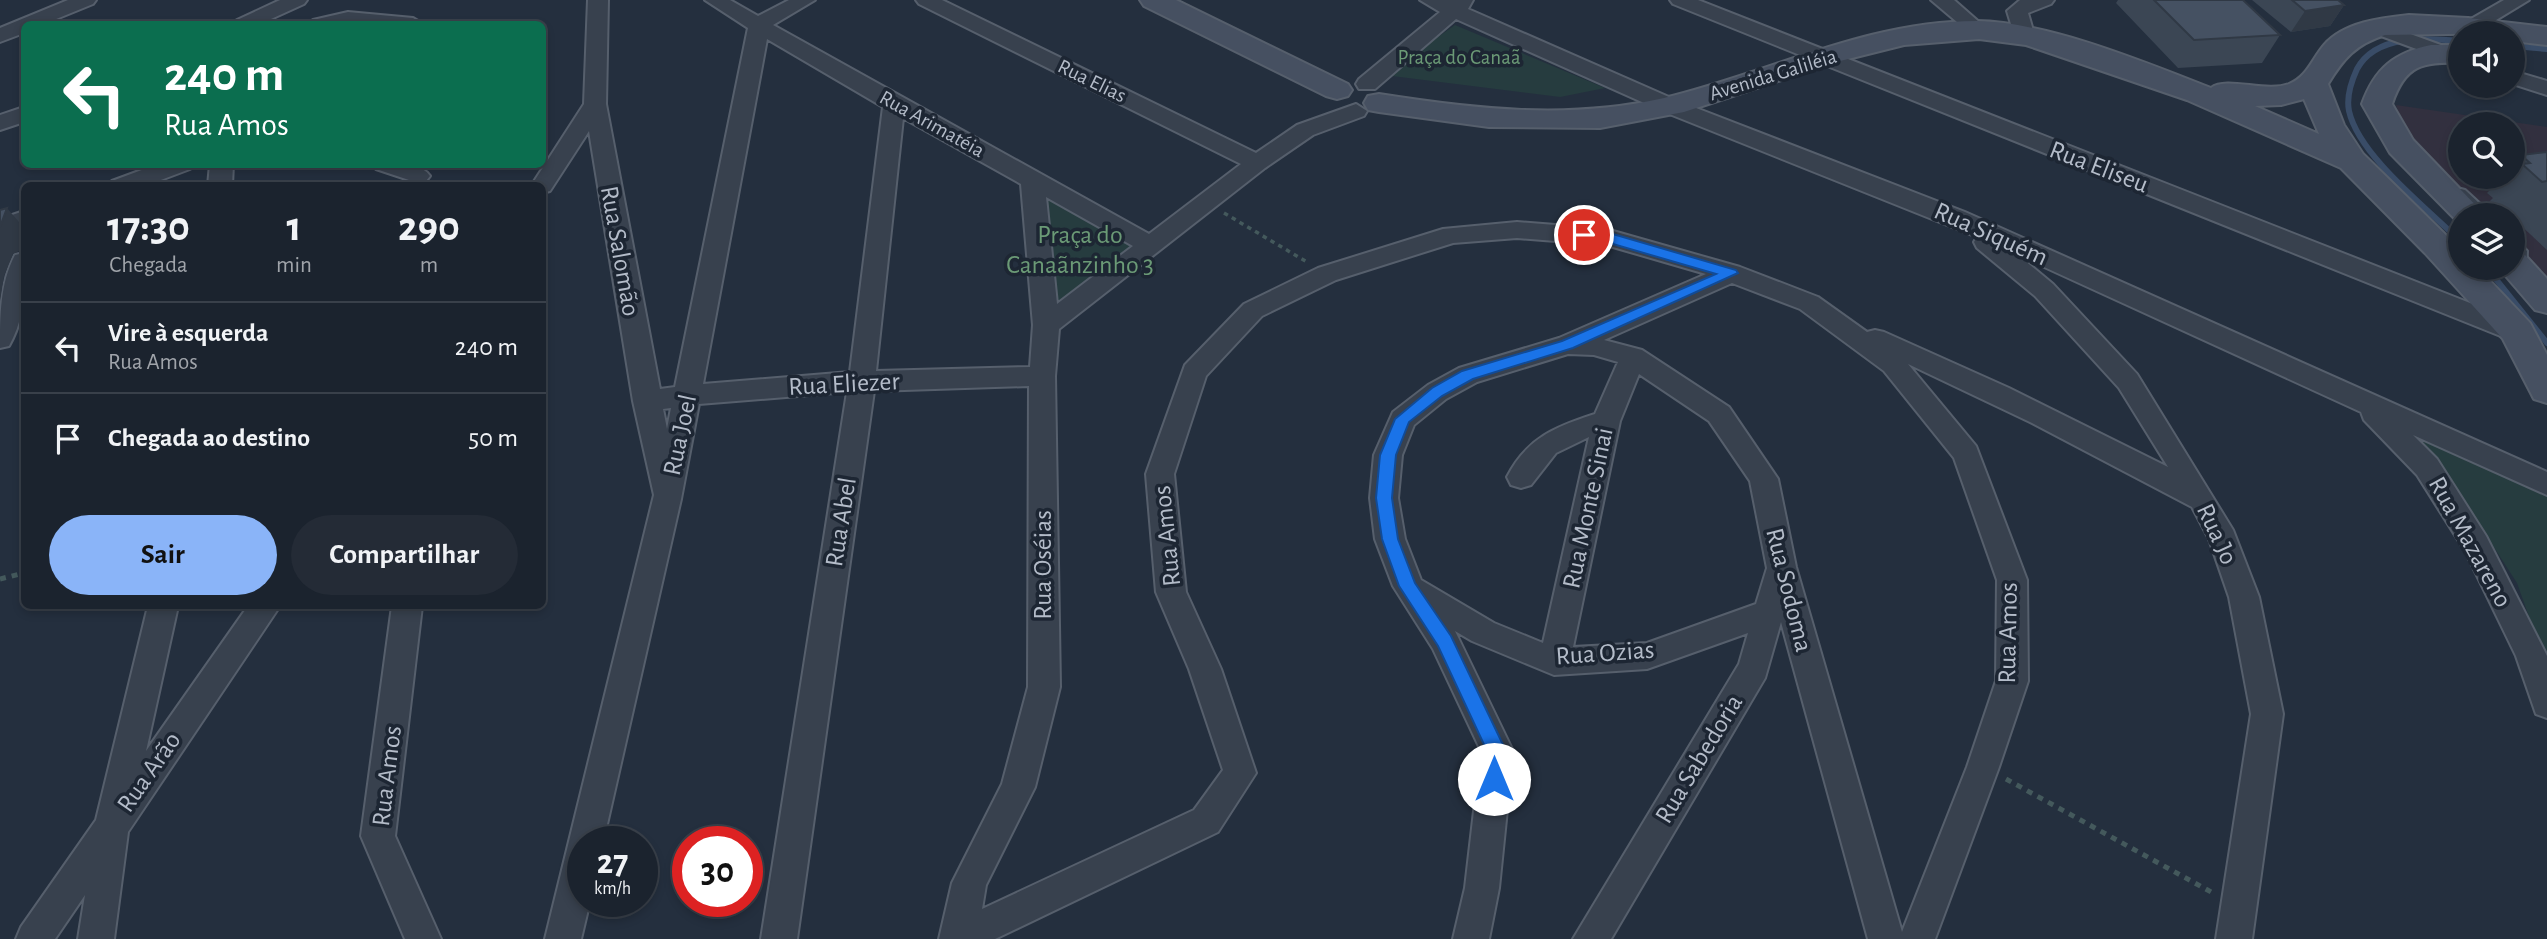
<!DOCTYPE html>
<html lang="pt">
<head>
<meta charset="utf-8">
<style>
	body { margin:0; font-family:"Alegreya Sans",sans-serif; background:#242b36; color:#f1f3f6; height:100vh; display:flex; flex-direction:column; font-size:26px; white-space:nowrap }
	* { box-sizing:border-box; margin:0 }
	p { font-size:23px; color:#a0a4aa }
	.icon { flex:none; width:38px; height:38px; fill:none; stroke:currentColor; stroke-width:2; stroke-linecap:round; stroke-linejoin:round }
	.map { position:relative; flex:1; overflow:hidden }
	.panel { position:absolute; left:21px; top:182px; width:525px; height:427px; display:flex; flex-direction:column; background:#1b232e; border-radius:10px; box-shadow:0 4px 10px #0003,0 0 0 2px #39404a }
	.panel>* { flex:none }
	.hud { position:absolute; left:21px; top:21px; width:525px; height:147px; border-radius:10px; box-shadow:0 4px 10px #0003,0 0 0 2px #39404a; background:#0b6e4f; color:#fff; overflow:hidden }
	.controls { position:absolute; left:2448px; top:21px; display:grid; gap:14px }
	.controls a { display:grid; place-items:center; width:77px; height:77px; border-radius:50%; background:#1b232e; box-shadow:0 4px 10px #0003,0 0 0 2px #39404a; font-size:35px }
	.speed { position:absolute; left:567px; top:826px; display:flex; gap:14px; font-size:35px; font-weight:700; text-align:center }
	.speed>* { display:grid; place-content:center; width:91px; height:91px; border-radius:50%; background:#1b232e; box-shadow:0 4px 10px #0003,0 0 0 2px #39404a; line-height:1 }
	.speed small { font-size:18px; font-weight:400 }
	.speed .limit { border:10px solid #d22; background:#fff; color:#111 }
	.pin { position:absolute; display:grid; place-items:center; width:60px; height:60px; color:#fff; margin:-30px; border:4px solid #fff; border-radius:50%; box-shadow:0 2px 7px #0007 }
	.me { position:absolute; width:77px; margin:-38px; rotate:0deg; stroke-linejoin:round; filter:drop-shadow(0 0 5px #0008) }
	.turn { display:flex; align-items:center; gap:24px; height:147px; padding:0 28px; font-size:32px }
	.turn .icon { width:91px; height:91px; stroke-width:2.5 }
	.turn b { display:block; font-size:49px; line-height:60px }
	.eta { display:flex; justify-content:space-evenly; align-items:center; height:119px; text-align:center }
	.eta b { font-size:42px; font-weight:700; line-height:49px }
	.action { display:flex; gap:14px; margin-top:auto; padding:14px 28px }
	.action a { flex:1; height:80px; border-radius:42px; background:#8ab4f8; color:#111; font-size:28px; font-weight:700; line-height:80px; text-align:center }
	.action a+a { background:#242b36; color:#f1f3f6 }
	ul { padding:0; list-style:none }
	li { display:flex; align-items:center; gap:21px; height:91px; padding:0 28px; border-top:2px solid #39404a }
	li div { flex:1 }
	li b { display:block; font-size:26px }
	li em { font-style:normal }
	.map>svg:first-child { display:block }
</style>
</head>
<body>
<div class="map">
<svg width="2547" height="939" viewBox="0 0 2547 939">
	<rect width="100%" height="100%" fill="#242f3e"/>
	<path fill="#32303f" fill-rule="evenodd" d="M2396 105 2547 127V280L2513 246V215H2482L2428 160 2402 122ZM2460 124H2513V177H2460Z"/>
	<path fill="#263c3f" d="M1455 25 1605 88 1560 97 1384 75Z
		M1039 188 1142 246 1052 314Z
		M2392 418 2547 490V667L2517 583 2443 468Z"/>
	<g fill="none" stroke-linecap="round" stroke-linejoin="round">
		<path stroke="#394c67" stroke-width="6" d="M2460 41C2426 38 2376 34 2357 69 2351 82 2346 96 2349 111 2359 156 2428 209 2460 241
			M2513 46 2547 49
			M2487 268 2547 343"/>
		<defs>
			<path id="service" d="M2461 189 2465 190 2492 215H2479L2457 196V190Z
				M2513 239 2517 240 2527 251 2526 271 2520 275 2514 271Z"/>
			<path id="minor" d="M68 0H96L93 4 44 24H24V33L0 42V28Z
				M280 0H307L304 4 260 24H234L237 20Z
				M588 0H608L606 104 660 389 675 387 748 28 705 0H730L758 16 789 0H815L773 25 1149 234 1241 164 919 4 916 0H942L1256 153 1297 125 1356 104 1367 111 1364 116 1313 135 1265 168 1059 329 1055 376 1060 687 1035 787 986 885 982 909 1194 810 1223 770 1189 669 1156 592 1146 474 1185 365 1244 304 1318 268 1443 229 1517 222 1606 229 1740 267 1818 297 1867 332 1875 330 1884 332 2009 388 2168 467 2119 388 2035 296 1977 248 1974 242 1977 237 1662 111 1456 19 1375 89H1359L1356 84 1359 79 1440 12 1420 0H1473L1468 9 1678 101 1965 212 2547 472V495L2413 435 2437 459 2486 536 2547 656V718L2536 714 2516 656 2465 551 2417 475 2364 420 2361 412 2018 255 2053 284 2137 374 2233 530 2259 597 2283 714 2252 939H2216L2251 714 2229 597 2209 539 2192 507 2030 422 1908 364 1976 446 2027 580 2028 681 1999 767 1935 939H1868L1781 622 1765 678 1611 939H1573L1739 664 1748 633 1647 669 1554 675 1472 641 1455 631 1513 751 1499 888 1489 939H1453L1465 888 1481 751 1433 649 1393 586 1375 539 1370 498 1374 455 1393 412 1428 385 1459 368 1559 338 1706 274 1606 245 1517 238 1453 243 1336 280 1262 316 1206 376 1174 474 1186 592 1221 669 1256 773 1218 832 995 939H939L952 883 1002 784 1028 687 1029 386 874 391 797 939H761L847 392 699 404 681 499 603 842H583V901H590L581 939H545L654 495 633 401 589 131 550 191 542 193V186H531L584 104ZM767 39 883 107 850 372 703 384ZM903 118 1021 184 1033 325 1030 367 876 371ZM1046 197 1133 246 1057 304ZM1732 283 1800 309 1884 371 1954 458 1997 580 1996 681 1967 767 1902 932 1796 567 1778 479 1729 407 1642 350 1604 340ZM1568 354 1594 355 1618 362 1595 414C1555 427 1527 438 1507 477L1511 485 1521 488 1531 485 1556 453 1589 437 1543 643 1494 623 1421 580 1405 539 1398 498 1402 455 1414 425 1446 399 1477 382ZM1639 374 1709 421 1750 481 1767 568 1756 604 1647 643 1573 647 1620 421ZM671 408 667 429 663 409Z
				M1670 0H1698L2526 325 2530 332 2526 339 2517 341 2508 339 1673 4Z
				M1931 0H1954L1987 29 1984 33H1970Z
				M2020 0H2054L2051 4 2028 13 2034 34 2024 40 2014 34 2007 11Z
				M2504 0H2529L2478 31H2464L2461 27 2464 23Z
				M348 12 413 18 423 24H310L313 20Z
				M2380 23 2460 52V65L2373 33 2370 29 2373 25Z
				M2513 71 2547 81V95L2513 84Z
				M24 107V122L0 130V115Z
				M158 164H193L190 169 145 186H109L112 181Z
				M210 164H233L232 186H208Z
				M373 164C390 164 419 160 430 176L426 181 418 183 376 169Z
				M24 211V228L0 236V219Z
				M24 253C27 283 25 318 9 346L0 348C0 316 0 283 15 255Z
				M148 606H178L146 751 248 606H280L128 832 114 939H78L85 895 55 939H16L21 927 96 820Z
				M392 606H422L395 836 441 939H405L361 836Z"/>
			<path id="secondary" d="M1140 0H1176L1348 84 1352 90 1348 96 1337 99 1326 96 1144 6Z
				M2409 15 2468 18 2547 27V45L2513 41V33L2385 35C2356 44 2343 59 2328 84L2344 125 2363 154 2460 249V268H2478L2530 323 2547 355V403L2534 399 2503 339 2425 253 2341 168 2187 100 2026 45 1979 39 1904 45 1836 62 1684 112 1600 128 1489 127 1379 112 1368 110 1364 103 1368 96 1379 94C1474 109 1569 120 1664 98 1769 73 1866 21 1977 21 2048 22 2144 62 2211 88 2227 76 2266 93 2289 84 2307 77 2312 59 2324 45 2344 22 2381 18 2409 15ZM2304 99 2319 134 2255 106 2281 105Z
				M2431 45H2460V63C2422 62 2405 65 2392 104L2413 140 2485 215H2460V224L2390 153 2362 104C2375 68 2394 53 2431 45Z
				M2513 251 2525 255 2547 279V313L2535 310 2499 268H2513Z"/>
		</defs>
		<use href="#service" stroke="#565f6c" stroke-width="4"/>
		<use href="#minor" stroke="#565f6c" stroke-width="4"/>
		<use href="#secondary" stroke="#565f6c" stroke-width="4"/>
		<path stroke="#44595c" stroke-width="3.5" stroke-dasharray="4.5 4.5" stroke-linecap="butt" d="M1224 213 1307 262"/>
		<path stroke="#44595c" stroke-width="5" stroke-dasharray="6 6" stroke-linecap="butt" d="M0 579 24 573
			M2006 779 2213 893"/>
		<use href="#service" fill="#38414e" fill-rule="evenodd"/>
		<use href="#minor" fill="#38414e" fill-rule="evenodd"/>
		<use href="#secondary" fill="#465061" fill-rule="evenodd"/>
	</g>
	<path fill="#3b4654" d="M2118 0H2243L2280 35 2262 63 2178 68 2116 3Z
		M2252 0H2338L2344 5 2330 26 2291 32Z
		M2547 152V250L2515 220H2513V215H2502L2489 202 2493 198 2487 193 2502 177H2513V164L2521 155Z"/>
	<path fill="#303945" d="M2344 5 2330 26 2291 32 2305 11Z
		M7 208 24 228V234L19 251 13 254 4 276 0 301V227Z"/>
	<path fill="#455162" stroke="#303945" stroke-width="2" d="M2154 0H2243L2280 35 2194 40Z
		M2292 0H2338L2344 5 2305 11Z
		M2547 152V181L2542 182 2522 164 2530 163 2521 155Z
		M7 208 0 227V210Z"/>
	<path fill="#1a73e8" stroke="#114b97" stroke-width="2" d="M1584 231 1606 232 1736 270 1738 273 1573 348 1473 379 1442 396 1409 422 1396 455 1392 498 1398 539 1415 583 1451 636 1506 751 1500 785 1494 787 1487 785 1484 779 1487 751 1438 646 1399 586 1382 539 1376 498 1380 455 1395 419 1432 388 1462 371 1562 341 1716 274 1606 242 1579 238V232Z"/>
	<g text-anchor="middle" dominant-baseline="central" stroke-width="7" stroke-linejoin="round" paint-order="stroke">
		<g font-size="21" fill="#6b9a76" stroke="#1d2633">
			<text x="1459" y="57">Praça do Canaã</text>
		</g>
		<g font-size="21" fill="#b4bcc9" stroke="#1d2633">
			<text transform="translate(1773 75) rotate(-17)">Avenida Galiléia</text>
			<text transform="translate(1092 81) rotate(26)">Rua Elias</text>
			<text transform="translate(932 124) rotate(29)">Rua Arimatéia</text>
		</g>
		<g font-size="26" fill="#b4bcc9" stroke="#1d2633">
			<text transform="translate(2099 167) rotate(21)">Rua Eliseu</text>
			<text transform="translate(1991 234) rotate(24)">Rua Siquém</text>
			<text transform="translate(620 251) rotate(80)">Rua Salomão</text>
			<text transform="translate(844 384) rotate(-3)">Rua Eliezer</text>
			<text transform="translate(680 435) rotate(-78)">Rua Joel</text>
			<text transform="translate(1588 508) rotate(-78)">Rua Monte Sinai</text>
			<text transform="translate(841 522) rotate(-81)">Rua Abel</text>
			<text transform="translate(2217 534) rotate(65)">Rua Jo</text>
			<text transform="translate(1167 536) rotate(-96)">Rua Amos</text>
			<text transform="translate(2470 542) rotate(61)">Rua Mazareno</text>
			<text transform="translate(1043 565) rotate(-90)">Rua Oséias</text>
			<text transform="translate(1789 590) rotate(76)">Rua Sodoma</text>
			<text transform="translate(2008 633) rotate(-89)">Rua Amos</text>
			<text transform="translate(1605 653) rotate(-4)">Rua Ozias</text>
			<text transform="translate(1699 759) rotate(-59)">Rua Sabedoria</text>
			<text transform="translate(149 772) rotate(-55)">Rua Arão</text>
			<text transform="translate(387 776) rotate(-83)">Rua Amos</text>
		</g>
		<g font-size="26" fill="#6b9a76" stroke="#1d2633">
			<text x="1080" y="235">Praça do<tspan x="1080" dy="30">Canaãnzinho 3</tspan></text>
		</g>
	</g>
</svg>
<div class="controls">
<a><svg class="icon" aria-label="sound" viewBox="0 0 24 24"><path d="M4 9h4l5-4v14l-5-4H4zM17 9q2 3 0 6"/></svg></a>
<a><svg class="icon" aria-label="search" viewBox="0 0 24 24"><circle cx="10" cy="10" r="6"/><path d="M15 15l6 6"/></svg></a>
<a><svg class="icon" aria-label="layers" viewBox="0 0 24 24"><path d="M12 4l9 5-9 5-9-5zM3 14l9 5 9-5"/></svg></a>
</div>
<div class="speed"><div>27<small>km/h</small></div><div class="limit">30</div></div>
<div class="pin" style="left:1584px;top:235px;background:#d93025"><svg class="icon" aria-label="arrive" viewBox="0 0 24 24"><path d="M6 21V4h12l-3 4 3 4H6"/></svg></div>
<svg class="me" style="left:1494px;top:779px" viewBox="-20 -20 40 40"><circle r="19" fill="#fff"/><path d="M0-13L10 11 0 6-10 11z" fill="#1a73e8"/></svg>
<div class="hud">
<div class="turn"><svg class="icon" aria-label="left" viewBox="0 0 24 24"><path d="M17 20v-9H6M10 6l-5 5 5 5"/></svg><div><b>240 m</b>Rua Amos</div></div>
</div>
<section class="panel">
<div class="eta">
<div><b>17:30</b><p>Chegada</p></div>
<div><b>1</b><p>min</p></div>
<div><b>290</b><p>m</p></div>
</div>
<ul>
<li><svg class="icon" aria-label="left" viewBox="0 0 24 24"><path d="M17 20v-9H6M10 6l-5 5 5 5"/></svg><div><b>Vire à esquerda</b><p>Rua Amos</p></div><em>240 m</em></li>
<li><svg class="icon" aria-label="arrive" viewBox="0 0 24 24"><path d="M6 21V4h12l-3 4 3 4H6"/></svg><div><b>Chegada ao destino</b></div><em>50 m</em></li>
</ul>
<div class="action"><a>Sair</a><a>Compartilhar</a></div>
</section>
</div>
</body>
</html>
